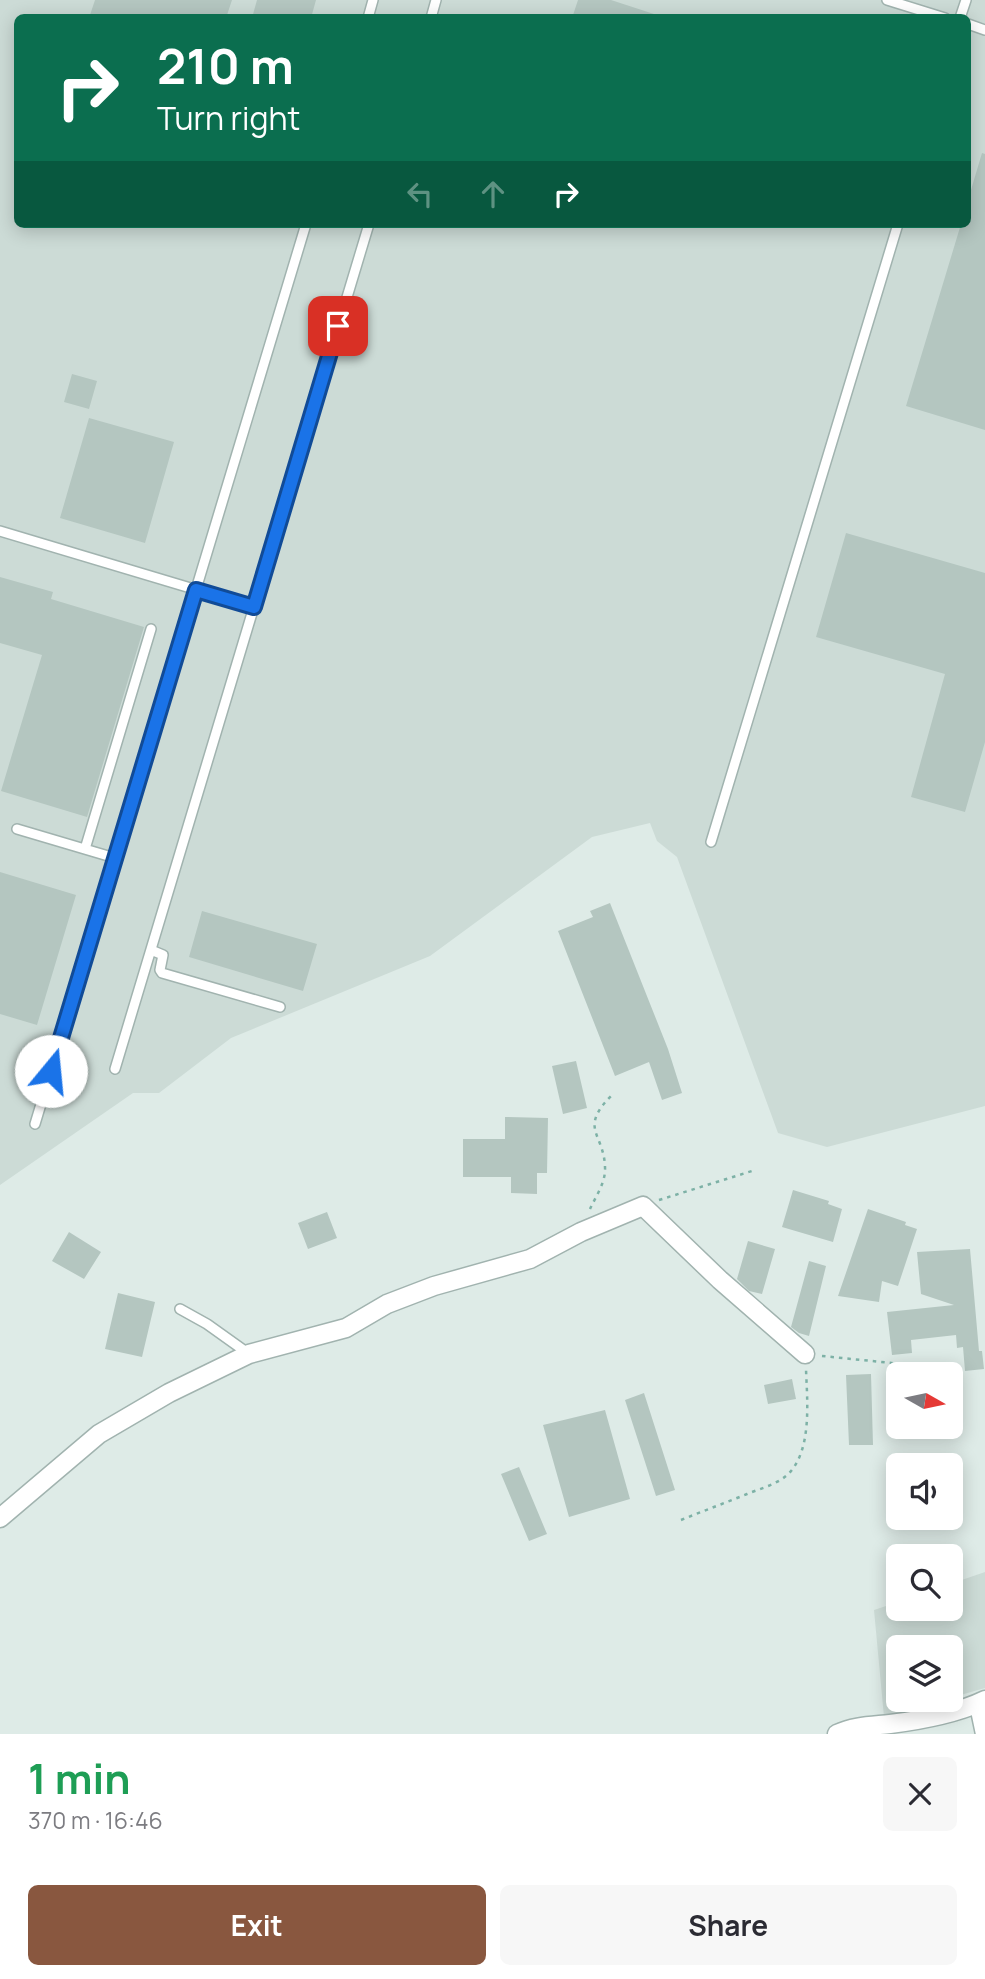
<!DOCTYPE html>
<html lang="en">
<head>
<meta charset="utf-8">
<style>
	body { margin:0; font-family:Manrope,sans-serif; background:#f7f7f7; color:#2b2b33; height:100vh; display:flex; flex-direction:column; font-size:26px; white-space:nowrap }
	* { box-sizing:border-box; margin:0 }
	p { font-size:23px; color:#7c7c81 }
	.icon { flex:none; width:38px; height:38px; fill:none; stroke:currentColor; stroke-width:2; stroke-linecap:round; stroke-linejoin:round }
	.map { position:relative; height:1734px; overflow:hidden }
	.panel { display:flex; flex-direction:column; background:#fff; flex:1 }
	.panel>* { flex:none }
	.hud { position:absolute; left:14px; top:14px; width:957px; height:214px; border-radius:10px; box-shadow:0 4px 18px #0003; background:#0b6e4f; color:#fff; overflow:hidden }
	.needle { width:46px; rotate:99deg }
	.buttons { position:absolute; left:886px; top:1362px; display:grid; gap:14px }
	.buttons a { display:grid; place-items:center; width:77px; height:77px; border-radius:10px; background:#fff; box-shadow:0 4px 18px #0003; font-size:35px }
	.pin { position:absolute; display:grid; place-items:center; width:60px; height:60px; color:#fff; margin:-30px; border-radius:14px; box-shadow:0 4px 10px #0006 }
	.me { position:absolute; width:77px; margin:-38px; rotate:17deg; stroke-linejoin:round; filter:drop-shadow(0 0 5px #0008) }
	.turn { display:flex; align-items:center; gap:24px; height:147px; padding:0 28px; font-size:32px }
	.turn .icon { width:91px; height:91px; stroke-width:2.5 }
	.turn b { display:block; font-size:49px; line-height:60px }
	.lanes { display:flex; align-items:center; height:66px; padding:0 28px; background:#0003; justify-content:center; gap:35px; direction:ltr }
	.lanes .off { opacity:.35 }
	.round { display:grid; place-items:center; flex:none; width:74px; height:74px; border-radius:10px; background:#f7f7f7 }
	.overview { display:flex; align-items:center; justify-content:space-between; height:119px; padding:0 28px }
	h1 { font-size:42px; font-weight:700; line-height:52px; color:#1e9e55 }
	.primary-button { display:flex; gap:14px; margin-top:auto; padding:14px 28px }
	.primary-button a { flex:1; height:80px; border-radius:10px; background:#89573f; color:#fff; font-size:28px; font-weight:700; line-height:80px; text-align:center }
	.primary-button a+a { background:#f7f7f7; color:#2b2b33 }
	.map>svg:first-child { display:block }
</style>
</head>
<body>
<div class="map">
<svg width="985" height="1734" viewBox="0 0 985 1734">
	<rect width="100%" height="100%" fill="#deebe7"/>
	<path fill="#ccdbd6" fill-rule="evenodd" d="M0 0H985V1106L827 1147 778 1133 677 857 657 841 650 823 592 837 430 956 231 1038 159 1093H133L0 1185ZM18 18H968V224H18Z
		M985 1572V1688L950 1698V1647H898V1699H945L884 1717 874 1610 898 1602V1608H950V1584Z"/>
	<path fill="#b4c6c0" d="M95 0H232L226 18H89Z
		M257 0H316L311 18H252Z
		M578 0H611L657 15V18H572Z
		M982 153 985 154V430L906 406 961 224H968V200Z
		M72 374 97 381 89 409 64 402Z
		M89 418 174 442 145 543 60 518Z
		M846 533 985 573V742L965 812 911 797 945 674 816 637Z
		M0 577 53 592 51 599 144 627 87 817 1 791 42 655 0 643Z
		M0 872 76 895 37 1025 0 1014Z
		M610 903 668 1049 682 1093 662 1100 649 1062 615 1076 558 931 593 917 590 911Z
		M202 911 317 944 303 991 189 957Z
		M576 1061 587 1108 563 1114 552 1066Z
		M505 1117 548 1118 547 1173H537V1194L511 1193V1177H463V1139H505Z
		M793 1190 829 1201 828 1204 842 1209 833 1242 782 1227Z
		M868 1209 906 1222 905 1225 917 1229 898 1286 882 1281 879 1302 838 1296Z
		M327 1212 337 1238 308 1249 298 1223Z
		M69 1232 101 1252 84 1279 52 1261Z
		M748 1241 775 1249 762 1294 749 1291 737 1279Z
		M970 1249 979 1351H982L984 1369 965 1371 963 1347 957 1348 956 1335 911 1340 912 1353 892 1355 887 1312 954 1305 921 1294 917 1252Z
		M809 1261 826 1266 809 1336 799 1333 791 1327Z
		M118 1293 155 1302 142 1357 105 1349Z
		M871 1374 873 1445H849L846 1375Z
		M792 1379 796 1399 768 1404 764 1385Z
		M644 1393 675 1490 656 1496 625 1400Z
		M605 1410 630 1499 569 1517 543 1425Z
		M519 1467 547 1534 529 1541 501 1474Z"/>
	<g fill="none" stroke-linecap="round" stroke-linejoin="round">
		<defs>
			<path id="lane" d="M887 0 945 18
				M368 18 373 0
				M431 18 436 0
				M960 18 966 0
				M968 24 985 30
				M0 531 254 607
				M17 829 115 858
				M711 842 898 224
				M85 849 151 629
				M151 950 163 955 160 970 162 973 280 1007
				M115 1069 369 224
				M35 1124 306 224
				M180 1309 207 1324 249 1354"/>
			<path id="street" d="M0 1518 99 1434 169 1393 249 1354 346 1328 387 1304 434 1286 530 1259 581 1232 643 1206 720 1280 805 1354
				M837 1734C854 1726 872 1726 890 1724 922 1720 956 1714 985 1700
				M985 1734 981 1715 985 1710"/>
		</defs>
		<use href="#lane" stroke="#a1b3af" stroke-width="12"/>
		<use href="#street" stroke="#a1b3af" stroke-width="21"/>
		<path stroke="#7db1a6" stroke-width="2.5" stroke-dasharray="3.5 5" stroke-linecap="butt" d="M659 1200 752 1171
			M590 1209C596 1196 606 1182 605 1167 604 1133 578 1129 612 1095
			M822 1356 951 1369
			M681 1520C703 1511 725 1503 747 1494 759 1489 775 1485 786 1476 813 1453 807 1400 806 1369"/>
		<use href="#lane" stroke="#fff" stroke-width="9"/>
		<use href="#street" stroke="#fff" stroke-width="18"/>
	</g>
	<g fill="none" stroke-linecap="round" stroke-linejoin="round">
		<defs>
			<path id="route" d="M51 1071 196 590 254 607 338 326"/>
		</defs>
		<use href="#route" stroke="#114b97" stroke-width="18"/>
		<use href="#route" stroke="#1a73e8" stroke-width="12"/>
	</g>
</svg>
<div class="buttons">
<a><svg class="needle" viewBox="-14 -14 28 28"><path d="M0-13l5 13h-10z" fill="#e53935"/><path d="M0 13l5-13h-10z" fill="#7c7c81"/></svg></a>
<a><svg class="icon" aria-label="sound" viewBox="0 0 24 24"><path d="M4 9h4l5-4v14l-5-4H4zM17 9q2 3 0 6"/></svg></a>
<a><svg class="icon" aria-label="search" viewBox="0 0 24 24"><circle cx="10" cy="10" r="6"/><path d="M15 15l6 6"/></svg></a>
<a><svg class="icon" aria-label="layers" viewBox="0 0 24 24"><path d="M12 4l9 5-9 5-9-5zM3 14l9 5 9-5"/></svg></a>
</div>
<div class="pin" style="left:338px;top:326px;background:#d93025"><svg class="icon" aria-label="arrive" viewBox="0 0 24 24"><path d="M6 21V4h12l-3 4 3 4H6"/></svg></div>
<svg class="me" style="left:51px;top:1071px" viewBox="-20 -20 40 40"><circle r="19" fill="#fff"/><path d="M0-13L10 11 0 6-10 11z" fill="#1a73e8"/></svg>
<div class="hud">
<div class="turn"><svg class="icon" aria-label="right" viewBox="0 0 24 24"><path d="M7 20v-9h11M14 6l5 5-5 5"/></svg><div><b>210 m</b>Turn right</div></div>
<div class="lanes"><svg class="icon off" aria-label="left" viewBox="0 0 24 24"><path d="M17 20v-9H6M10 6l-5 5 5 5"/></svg><svg class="icon off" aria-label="ahead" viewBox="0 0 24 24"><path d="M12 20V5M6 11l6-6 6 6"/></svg><svg class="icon" aria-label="right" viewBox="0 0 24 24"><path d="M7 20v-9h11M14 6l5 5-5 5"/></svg></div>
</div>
</div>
<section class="panel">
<div class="overview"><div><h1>1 min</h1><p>370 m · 16:46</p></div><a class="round"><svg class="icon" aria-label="close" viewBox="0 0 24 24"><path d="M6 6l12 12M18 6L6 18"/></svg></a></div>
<div class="primary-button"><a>Exit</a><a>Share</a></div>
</section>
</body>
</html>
